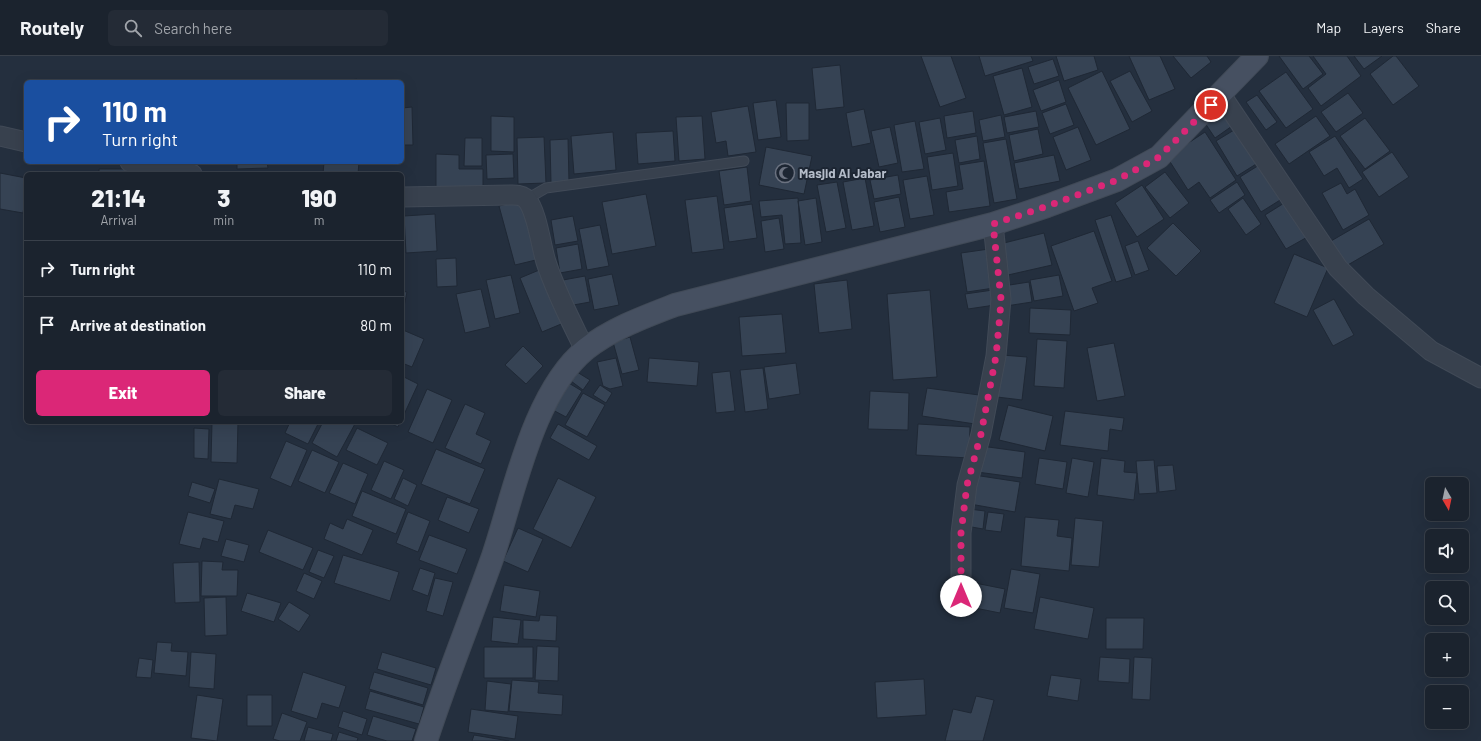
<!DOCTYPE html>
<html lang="en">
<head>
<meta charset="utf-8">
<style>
	body { margin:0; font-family:Barlow,sans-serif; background:#242b36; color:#f1f3f6; height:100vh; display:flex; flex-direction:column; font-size:15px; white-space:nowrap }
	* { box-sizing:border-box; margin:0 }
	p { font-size:13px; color:#a0a4aa }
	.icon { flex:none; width:22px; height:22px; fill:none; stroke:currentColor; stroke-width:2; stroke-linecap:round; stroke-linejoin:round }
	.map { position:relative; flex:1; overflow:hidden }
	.drawer { position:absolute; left:24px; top:116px; width:380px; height:252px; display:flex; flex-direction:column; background:#1b232e; border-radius:6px; box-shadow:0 4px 16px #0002,0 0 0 1px #39404a }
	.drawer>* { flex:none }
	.guide { position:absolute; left:24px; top:24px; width:380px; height:84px; border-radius:6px; box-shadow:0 4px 16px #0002,0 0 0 1px #39404a; background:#1a4fa0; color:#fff; overflow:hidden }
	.needle { width:26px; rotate:171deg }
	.buttons { position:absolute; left:1425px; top:421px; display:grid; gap:8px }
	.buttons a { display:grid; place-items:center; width:44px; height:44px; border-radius:6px; background:#1b232e; box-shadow:0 4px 16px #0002,0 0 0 1px #39404a; font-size:20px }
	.pin { position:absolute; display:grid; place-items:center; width:34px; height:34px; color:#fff; margin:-17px; border:2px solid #fff; border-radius:50%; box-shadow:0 1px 4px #0007 }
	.me { position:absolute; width:44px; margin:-22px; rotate:0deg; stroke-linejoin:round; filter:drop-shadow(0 0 3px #0008) }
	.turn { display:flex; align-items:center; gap:14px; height:84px; padding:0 12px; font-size:18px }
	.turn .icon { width:52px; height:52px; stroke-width:2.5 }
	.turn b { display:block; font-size:28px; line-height:34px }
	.eta { display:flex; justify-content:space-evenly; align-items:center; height:68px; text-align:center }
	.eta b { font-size:24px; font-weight:800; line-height:28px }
	.action { display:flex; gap:8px; margin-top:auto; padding:8px 12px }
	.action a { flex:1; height:46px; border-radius:6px; background:#db2777; color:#fff; font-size:16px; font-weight:800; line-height:46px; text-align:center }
	.action a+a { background:#242b36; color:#f1f3f6 }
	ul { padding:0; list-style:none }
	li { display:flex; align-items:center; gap:12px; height:56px; padding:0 12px; border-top:1px solid #39404a }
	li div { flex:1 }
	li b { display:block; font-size:15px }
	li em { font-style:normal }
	header { display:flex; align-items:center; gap:24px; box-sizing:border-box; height:56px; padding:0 20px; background:#1b232e; border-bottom:1px solid #39404a }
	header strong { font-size:19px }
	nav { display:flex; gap:22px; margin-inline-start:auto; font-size:14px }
	.search { width:280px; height:36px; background:#242b36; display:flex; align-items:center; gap:10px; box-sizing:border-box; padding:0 14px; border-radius:6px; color:#a0a4aa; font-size:15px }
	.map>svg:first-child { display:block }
</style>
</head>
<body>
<header>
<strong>Routely</strong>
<div class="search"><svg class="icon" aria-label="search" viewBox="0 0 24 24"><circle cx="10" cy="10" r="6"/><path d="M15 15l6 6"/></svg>Search here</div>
<nav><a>Map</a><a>Layers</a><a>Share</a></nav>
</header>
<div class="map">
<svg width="1481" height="685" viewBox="0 0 1481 685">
	<rect width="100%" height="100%" fill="#242f3e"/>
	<path fill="#364354" stroke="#1f2835" d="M921 0H951L966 42 940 51Z
		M979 0H1031L1033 5 985 20Z
		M1056 0H1094L1098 14 1064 25Z
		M1129 0H1160L1175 33 1149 44Z
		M1173 0H1207L1211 6 1191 22Z
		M1279 0H1309L1323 18 1303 33Z
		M1313 0H1347L1361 20 1321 50 1308 32 1326 18Z
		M1354 0H1382L1364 13Z
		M1393 0H1396L1419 30 1393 49 1370 18Z
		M1053 3 1059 20 1034 28 1028 11Z
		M840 9 844 51 816 54 812 12Z
		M1022 12 1032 51 1004 59 993 20Z
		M1102 15 1130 73 1096 89 1068 32Z
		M1130 15 1152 55 1132 66 1110 25Z
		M1286 16 1313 53 1286 72 1259 35Z
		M357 23 358 26H343V25Z
		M1059 24 1066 46 1041 55 1033 34Z
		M1348 37 1363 57 1336 76 1321 56Z
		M1257 39 1277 66 1266 74 1246 46Z
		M776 44 781 81 758 84 753 47Z
		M786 47H809V84L787 85Z
		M1066 48 1074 69 1050 78 1042 57Z
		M748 50 756 96 728 100 726 85 716 87 711 56Z
		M1222 50 1235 68 1215 82 1203 64Z
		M412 51 413 89H402V52Z
		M864 53 871 87 852 91 846 57Z
		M973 55 976 77 947 82 944 60Z
		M1036 55 1039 71 1007 77 1004 61Z
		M1001 59 1005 81 983 85 979 64Z
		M491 60 514 61V96L491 95Z
		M702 60 705 103 679 105 676 61Z
		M1316 60 1330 80 1289 108 1275 88Z
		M940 62 946 94 925 98 919 66Z
		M1365 62 1390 95 1365 113 1340 80Z
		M915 65 924 113 902 116 894 69Z
		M890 71 898 107 879 111 871 75Z
		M1078 71 1091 104 1066 114 1053 81Z
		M1239 71 1261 105 1237 120 1216 85Z
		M1038 73 1043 98 1014 105 1009 79Z
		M673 75 675 105 638 108 636 77Z
		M613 76 616 114 574 118 571 80Z
		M1205 76 1236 124 1210 142 1199 126 1188 134 1167 101Z
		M977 80 980 103 959 107 955 84Z
		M1335 80 1363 123 1349 132 1337 112 1324 120 1309 96Z
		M544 81 546 127 518 128 517 82Z
		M465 82H482V110H464Z
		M568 83 569 126 551 127 550 84Z
		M1006 83 1017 143 994 147 983 87Z
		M766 91 812 100 804 138 759 129Z
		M1392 96 1409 121 1379 141 1362 116Z
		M953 97 958 130 932 134 927 101Z
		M436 98 459 99V113H483V135H436Z
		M513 98 514 122 487 123 486 99Z
		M1054 99 1060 125 1019 133 1014 107Z
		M984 105 990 150 949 156 946 136 963 133 959 109Z
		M210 106H233V107L210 108Z
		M237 106H267L268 112 237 113Z
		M324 106H359L358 118H323Z
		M1264 106 1285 141 1261 156 1240 121Z
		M747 111 751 145 724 149 719 115Z
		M99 113H134V118H99Z
		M1165 116 1189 147 1170 162 1145 131Z
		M0 117 26 122V138L23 157 0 153Z
		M898 119 901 138 874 143 870 124Z
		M927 120 934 159 910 163 903 124Z
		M865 122 874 170 852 174 843 126Z
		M837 126 846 172 826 176 817 129Z
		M1237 126 1245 139 1219 157 1210 144Z
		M1341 127 1347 138 1355 133 1369 159 1343 174 1322 137Z
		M1142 129 1164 163 1137 181 1115 147Z
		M646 138 656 190 612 198 602 146Z
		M717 140 724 193 692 197 685 144Z
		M899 141 905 171 880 176 874 146Z
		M798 142 801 187 785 188 782 159 761 161 759 145Z
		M816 142 822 186 805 189 798 145Z
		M1243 142 1261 168 1246 179 1228 153Z
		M524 144 540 203 515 209 499 150Z
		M1289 144 1311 179 1286 193 1265 159Z
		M752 148 757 182 729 186 724 152Z
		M435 158 437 195 406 197 404 160Z
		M1111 159 1132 221 1116 226 1095 164Z
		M573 160 578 185 555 189 551 164Z
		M779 162 784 193 765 196 761 165Z
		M1369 163 1384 188 1346 210 1331 185Z
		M1173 167 1201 195 1176 220 1147 192Z
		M600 169 609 210 587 214 579 173Z
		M1094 175 1112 225 1092 232 1098 247 1074 255 1051 190Z
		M1044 177 1052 209 1008 219 1000 188Z
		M1138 185 1149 214 1135 219 1125 190Z
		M578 188 582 213 560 217 556 192Z
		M989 193 994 232 967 236 961 197Z
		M1294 198 1328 212 1307 261 1274 247Z
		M456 202 457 230 437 231 436 203Z
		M544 212 566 266 542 276 520 222Z
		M612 218 619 249 594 254 588 223Z
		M511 219 520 257 495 263 486 224Z
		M1059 219 1063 240 1034 245 1030 224Z
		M585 220 590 246 568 250 563 224Z
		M847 224 852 273 819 277 814 228Z
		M1029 226 1032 246 1006 250 1003 230Z
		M481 233 490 271 465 277 456 238Z
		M930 234 937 321 893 324 887 238Z
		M993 234 995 249 968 253 965 238Z
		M402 235 407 236 402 260Z
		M1334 243 1354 279 1333 290 1313 254Z
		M1030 252 1071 254 1070 279 1029 277Z
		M782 258 786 297 742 300 739 261Z
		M403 274 424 283 412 311 402 307Z
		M630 281 639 314 622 318 613 286Z
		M1037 283 1067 285 1064 332 1034 330Z
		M1114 287 1125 340 1097 345 1087 292Z
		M523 290 543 310 526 328 505 309Z
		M1002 299 1027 301 1022 344 997 341Z
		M616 302 623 330 610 333 603 330 597 306Z
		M649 302 699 306 697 330 647 326Z
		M796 307 800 338 769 343 764 311Z
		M763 312 768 353 745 356 740 314Z
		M730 315 735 355 716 357 712 317Z
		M577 316 590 324 583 334 571 325Z
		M402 320 418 328 402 363Z
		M567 326 582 335 566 361 551 353Z
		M600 329 612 337 606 347 593 339Z
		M927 332 979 339 975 368 922 360Z
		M427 333 452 344 433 387 408 376Z
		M870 335 909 337 908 374 868 373Z
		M583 337 605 349 587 381 565 369Z
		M465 348 485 357 476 378 491 385 481 408 445 392Z
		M1008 349 1053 360 1045 395 999 384Z
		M1065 355 1124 362 1122 375 1110 373 1108 395 1060 389Z
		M212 366H238L237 407 211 406Z
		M290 366H319L308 388 285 377Z
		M323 366H356L337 401 312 387Z
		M388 366H400L398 371Z
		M558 368 597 390 589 404 550 382Z
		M918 368 970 371 969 402 916 399Z
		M194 372 209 373 208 403 194 402Z
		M357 372 388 387 377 409 346 394Z
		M286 385 307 394 291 431 270 422Z
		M981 390 1025 396 1022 422 977 416Z
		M436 393 485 413 470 448 421 428Z
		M312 394 339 406 325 437 298 425Z
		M1039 402 1067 406 1063 433 1035 428Z
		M1072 402 1094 406 1088 441 1066 437Z
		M1101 402 1125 405 1124 416 1137 417 1134 444 1097 439Z
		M1154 404 1157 437 1139 438 1136 405Z
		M384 405 404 414 391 443 371 434Z
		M343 407 368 418 355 448 329 437Z
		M1173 409 1176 434 1159 436 1157 410Z
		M974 419 1020 426 1015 456 970 448Z
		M403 422 417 429 408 450 394 443Z
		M558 422 596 441 571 492 533 473Z
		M219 423 259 433 253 453 235 449 231 463 210 458Z
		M192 426 215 433 210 447 188 440Z
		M362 435 406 453 396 478 352 460Z
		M447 441 479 453 469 477 438 464Z
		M969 453 985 455 983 473 966 470Z
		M188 456 224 465 218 486 203 482 200 493 179 488Z
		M408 456 430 465 418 496 396 487Z
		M988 456 1004 458 1001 476 985 474Z
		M1025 461 1059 464 1057 480 1072 482 1069 515 1021 510Z
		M1075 462 1103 465 1099 511 1071 509Z
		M347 463 373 474 362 499 324 483 330 467 343 473Z
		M518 472 543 483 528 516 503 505Z
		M268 474 313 492 303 514 259 496Z
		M429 479 467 493 457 518 419 504Z
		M226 483 249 489 244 506 221 500Z
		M318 494 334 500 324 522 309 516Z
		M343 499 399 516 390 545 334 527Z
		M202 505 223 506 222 514H238L237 540H201Z
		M199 506 200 546 175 547 173 507Z
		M420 512 435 517 428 540 412 534Z
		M1011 513 1040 518 1033 557 1004 552Z
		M304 517 322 525 314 543 296 535Z
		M435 522 453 526 443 560 426 555Z
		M970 526 1005 533 1000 557 965 550Z
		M504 529 540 535 536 561 500 555Z
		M247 537 281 547 274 566 241 555Z
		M226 541 227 579 205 580 204 542Z
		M1040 541 1094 552 1088 583 1034 573Z
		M289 546 310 559 299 576 278 563Z
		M540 559 557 560 556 585 523 583V564L539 565Z
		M493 561 521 564 518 588 491 585Z
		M1106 562H1144L1143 593H1106Z
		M157 586 172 587 171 595 188 596 186 620 154 617Z
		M537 590 559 591 558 625 535 624Z
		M484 591H533V622H484Z
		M191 596 216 598 214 633 189 631Z
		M382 596 436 612 431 629 377 613Z
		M1100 601 1130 603 1129 627 1098 625Z
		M1134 601 1152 602 1150 644 1132 643Z
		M139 602 153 604 151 622 136 621Z
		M303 616 346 630 339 652 322 647 317 663 291 655Z
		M374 616 428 632 423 649 369 633Z
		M1051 619 1081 623 1078 645 1047 640Z
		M924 623 926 659 877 662 875 626Z
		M512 624 539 626 538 637 563 639 562 659 509 655Z
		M487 625 511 628 508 656 485 654Z
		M370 635 424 651 419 668 365 653Z
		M197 639 223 643 217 685 191 682Z
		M247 639H272V670H247Z
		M976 640 994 644 983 685H945L953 653 971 657Z
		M471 653 518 660 515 683 468 676Z
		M343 655 367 663 362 679 338 671Z
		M282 657 307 666 300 685H280L273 683Z
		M373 660 416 673 412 685H387L367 679Z
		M308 671 333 678 331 685H304Z
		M339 676 358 682 357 685H336Z
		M474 679 509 685H472Z"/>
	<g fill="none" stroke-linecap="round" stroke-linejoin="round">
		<defs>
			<path id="service" d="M527 143 546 132 744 105"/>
			<path id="minor" d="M1221 39 1338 212 1366 240 1431 295 1481 322
				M0 80 26 86
				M130 106 192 118
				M402 141 513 139C518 139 524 140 527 144 537 156 541 190 546 206 556 237 571 265 585 294
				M961 540V477L967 429 981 378 996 300 1001 243 993 168"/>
			<path id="secondary" d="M426 685C446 623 471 562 493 500 514 438 533 336 586 293 611 273 644 261 675 249L993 168 1047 150 1117 124 1159 101 1257 0"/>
		</defs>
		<use href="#service" stroke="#414a57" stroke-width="11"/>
		<use href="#minor" stroke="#414a57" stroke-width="21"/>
		<use href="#secondary" stroke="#414a57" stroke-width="24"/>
		<use href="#service" stroke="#38414e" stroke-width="9"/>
		<use href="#minor" stroke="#38414e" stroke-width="19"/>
		<use href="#secondary" stroke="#465061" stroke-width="22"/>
	</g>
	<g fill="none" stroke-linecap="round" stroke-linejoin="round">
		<path stroke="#db2777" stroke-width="7" stroke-dasharray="0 12.6" d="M961 540V477L967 429 981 378 996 300 1000 258 1001 243 993 168 1048 150 1117 124 1159 101 1211 49"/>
	</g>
	<defs>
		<symbol id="mosque-ring" viewBox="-11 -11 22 22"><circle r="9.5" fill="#1d2633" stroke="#6b7280" stroke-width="1.5"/><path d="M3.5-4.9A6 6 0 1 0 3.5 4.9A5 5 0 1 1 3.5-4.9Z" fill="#6b7280"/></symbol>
	</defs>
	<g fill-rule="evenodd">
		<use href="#mosque-ring" x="774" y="106" width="22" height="22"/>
	</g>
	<g text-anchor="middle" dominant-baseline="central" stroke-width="4" stroke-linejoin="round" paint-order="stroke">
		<g font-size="13" font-weight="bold" fill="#b4bcc9" stroke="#1d2633" text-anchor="start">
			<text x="799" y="117">Masjid Al Jabar</text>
		</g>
	</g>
</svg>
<div class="buttons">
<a><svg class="needle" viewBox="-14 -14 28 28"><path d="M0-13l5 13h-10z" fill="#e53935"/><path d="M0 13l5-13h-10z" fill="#a0a4aa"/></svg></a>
<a><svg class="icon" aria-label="sound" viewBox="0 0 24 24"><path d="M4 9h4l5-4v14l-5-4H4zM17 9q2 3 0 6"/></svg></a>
<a><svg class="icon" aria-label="search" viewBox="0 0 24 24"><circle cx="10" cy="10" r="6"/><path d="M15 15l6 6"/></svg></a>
<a>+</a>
<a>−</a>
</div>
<div class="pin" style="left:1211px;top:49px;background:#d93025"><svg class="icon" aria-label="arrive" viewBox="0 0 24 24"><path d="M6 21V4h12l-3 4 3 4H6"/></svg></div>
<svg class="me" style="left:961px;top:540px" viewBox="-20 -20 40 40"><circle r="19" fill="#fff"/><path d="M0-13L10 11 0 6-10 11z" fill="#db2777"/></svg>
<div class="guide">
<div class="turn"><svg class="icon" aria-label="right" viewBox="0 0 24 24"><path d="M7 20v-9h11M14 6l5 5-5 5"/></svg><div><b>110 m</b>Turn right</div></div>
</div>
<section class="drawer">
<div class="eta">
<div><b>21:14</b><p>Arrival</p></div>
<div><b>3</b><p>min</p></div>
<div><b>190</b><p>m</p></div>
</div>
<ul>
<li><svg class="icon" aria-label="right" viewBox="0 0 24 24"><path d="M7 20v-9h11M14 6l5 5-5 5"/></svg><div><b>Turn right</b></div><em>110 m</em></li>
<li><svg class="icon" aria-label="arrive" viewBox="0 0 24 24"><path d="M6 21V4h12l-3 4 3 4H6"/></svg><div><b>Arrive at destination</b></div><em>80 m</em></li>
</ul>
<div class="action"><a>Exit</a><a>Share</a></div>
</section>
</div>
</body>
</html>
